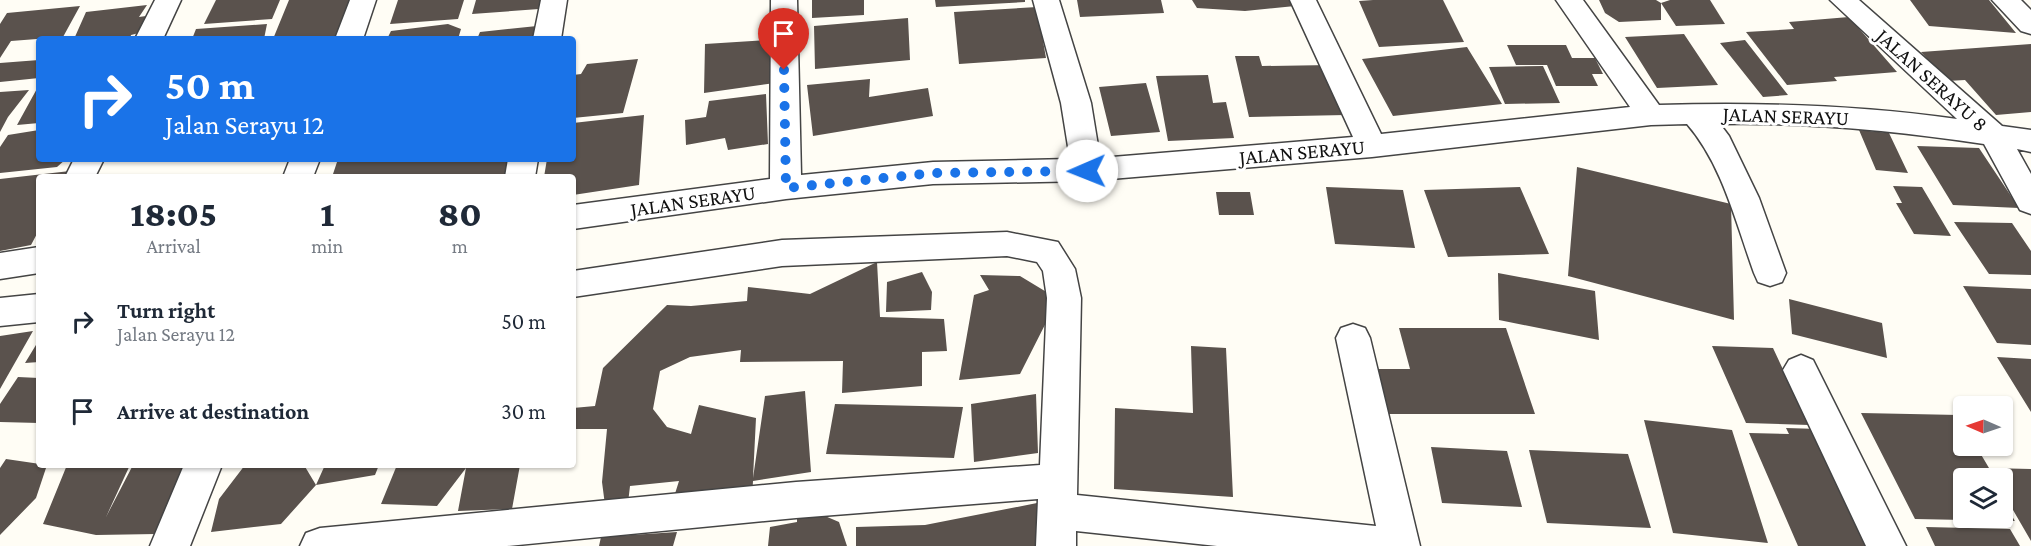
<!DOCTYPE html>
<html lang="en">
<head>
<meta charset="utf-8">
<style>
	body { margin:0; font-family:"Crimson Pro",serif; background:#f6f6f7; color:#1f2937; height:100vh; display:flex; flex-direction:column; font-size:22px; white-space:nowrap }
	* { box-sizing:border-box; margin:0 }
	p { font-size:20px; color:#747a83 }
	.icon { flex:none; width:33px; height:33px; fill:none; stroke:currentColor; stroke-width:2; stroke-linecap:round; stroke-linejoin:round }
	.map { position:relative; flex:1; overflow:hidden }
	.drawer { position:absolute; left:36px; top:174px; width:540px; height:294px; display:flex; flex-direction:column; background:#fff; border-radius:6px; box-shadow:0 2px 4px #0004 }
	.drawer>* { flex:none }
	.hud { position:absolute; left:36px; top:36px; width:540px; height:126px; border-radius:6px; box-shadow:0 2px 4px #0004; background:#1a73e8; color:#fff; overflow:hidden }
	.needle { width:39px; rotate:272deg }
	.buttons { position:absolute; left:1953px; top:396px; display:grid; gap:12px }
	.buttons a { display:grid; place-items:center; width:60px; height:60px; border-radius:6px; background:#fff; box-shadow:0 2px 4px #0004; font-size:30px }
	.pin { position:absolute; display:grid; place-items:center; width:51px; height:51px; color:#fff; margin:-62px -26px; border-radius:50% 50% 50% 0; rotate:-45deg; box-shadow:0 0 6px #0007 }
	.pin .icon { rotate:45deg }
	.me { position:absolute; width:66px; margin:-33px; rotate:269deg; stroke-linejoin:round; filter:drop-shadow(0 0 4px #0008) }
	.turn { display:flex; align-items:center; gap:21px; height:126px; padding:0 30px; font-size:27px }
	.turn .icon { width:78px; height:78px; stroke-width:2.5 }
	.turn b { display:block; font-size:42px; line-height:51px }
	.eta { display:flex; justify-content:space-evenly; align-items:center; height:102px; text-align:center }
	.eta b { font-size:36px; font-weight:800; line-height:42px }
	ul { padding:0; list-style:none }
	li { display:flex; align-items:center; gap:18px; height:90px; padding:0 30px }
	li div { flex:1 }
	li b { display:block; font-size:22px }
	li em { font-style:normal }
	.map>svg:first-child { display:block }
</style>
</head>
<body>
<div class="map">
<svg width="2031" height="546" viewBox="0 0 2031 546">
	<rect width="100%" height="100%" fill="#fffdf5"/>
	<path fill="#5a524d" d="M216 0H280L272 19 204 24Z
		M289 0H355L341 36 273 39Z
		M398 0H464L458 19 390 24Z
		M476 0H541L539 9 472 14Z
		M812 0H864V15L812 18Z
		M935 0H1025V2L936 7Z
		M1077 0H1161L1164 13 1080 17Z
		M1192 0H1291L1295 6 1245 11 1197 8Z
		M1373 0H1443L1464 42 1379 47 1359 1Z
		M1599 0H1656L1661 3V20L1619 22 1605 13Z
		M1670 0H1710L1725 24 1676 26 1661 3Z
		M1910 0H1989L2016 33 1929 26Z
		M147 5 139 17 153 15 143 32 131 35 130 39H74L86 12Z
		M80 6 63 37 11 41 0 58V24L7 13Z
		M1037 7 1046 58 959 64 954 12Z
		M1849 17 1897 72 1834 77 1837 81 1787 85 1746 32 1794 29 1789 22Z
		M908 18 910 60 815 69 814 26Z
		M267 24 264 39H192L196 29Z
		M448 24 461 29 458 39H387L391 31Z
		M537 26 534 39H477L480 32Z
		M1684 34 1718 85 1657 88 1625 37Z
		M766 40 775 83 704 93 705 44Z
		M1745 40 1788 95 1763 97 1720 43Z
		M2031 44V112L1996 115 1965 80 1947 81 1921 52Z
		M1507 45H1566L1572 58H1595L1603 74H1592L1598 86H1556L1547 65H1516Z
		M1467 47 1502 104 1393 116 1362 59Z
		M1235 56H1259L1262 66 1330 65 1346 115 1249 117Z
		M638 59 623 113 573 118 575 98 573 97V75L581 74 587 64Z
		M39 60V78L0 82V63Z
		M1543 66 1560 103 1505 104 1489 67Z
		M1208 75 1213 103 1226 102 1234 138 1168 141 1156 76Z
		M870 79 869 97 928 88 933 116 813 136 807 85Z
		M1146 83 1160 132 1111 136 1099 87Z
		M39 85V123L17 125Z
		M29 90 8 117 0 132V92Z
		M766 94 768 144 728 150 725 138 686 145 685 120 706 117 709 101Z
		M644 115 639 185 573 195V177H544L547 159H573V123Z
		M39 130V159H66L57 167 0 173V147L8 135Z
		M1859 130 1889 133 1908 173 1876 170Z
		M1917 146 1979 148 2019 208 1953 205Z
		M338 159H513V177H332Z
		M1577 167 1731 204 1734 320 1568 276Z
		M70 171 67 177H39V230L31 245 0 251V179Z
		M1893 186 1922 187 1951 236 1914 234 1896 203H1902Z
		M1326 187 1403 190 1415 248 1335 244Z
		M1520 187 1549 254 1448 257 1424 190Z
		M1216 192H1250L1254 215H1219Z
		M1954 222 2012 223 2031 251V275L1989 274Z
		M877 262 880 317 944 319 947 351 922 352V386L842 393 843 361 740 362 741 350 690 357 660 371 653 409 667 427 691 434 699 405 756 418 753 478 765 396 805 391 811 472 753 481 752 497 673 500 679 481 630 486 628 503 605 505 602 482 607 429H573V408L595 406 603 368 667 305 691 306 747 301 748 287 810 294Z
		M922 272 932 292 931 310 886 312 887 282Z
		M1498 273 1595 291 1599 340 1499 320Z
		M980 275 1020 276 1058 299 1020 374 959 380 974 295 989 290Z
		M1963 286 2031 289V345L1997 343Z
		M1789 299 1882 323 1887 358 1792 334Z
		M1399 328H1506L1535 414H1382L1370 369H1410Z
		M33 331 0 389V336Z
		M39 340V362L25 363Z
		M1191 346 1226 348 1233 497 1114 489 1115 408 1193 413Z
		M1712 346 1773 348 1809 425 1746 423Z
		M1997 357 2031 359V412Z
		M18 377 39 378V423L0 422V404Z
		M1036 394 1038 453 974 462 971 404Z
		M835 404 963 407 954 458 826 454Z
		M1861 413 1959 415 1964 423V446H1976L1989 468H1984L1990 478H1964V518H2002V500L2015 521 1915 519Z
		M1644 420 1732 430 1768 543 1673 533Z
		M1786 428 1819 429 1875 546H1798L1749 433 1789 434Z
		M1431 447 1507 451 1522 507 1442 503Z
		M1529 450 1628 454 1651 528 1547 523Z
		M6 459 47 465 36 498 0 535V468Z
		M67 465H130L106 517 133 465H187L156 534 96 535 43 524Z
		M245 465H304L316 485 325 465H379L375 475 316 485 281 524 211 532 219 499Z
		M397 465H520L512 509 458 511 466 468 437 506 381 504Z
		M1989 468 2031 469V541L2002 491V478H1995Z
		M1037 503 1036 546H856V527L925 525Z
		M797 504 839 522 847 546H768L770 527 797 522Z
		M1926 527 2010 529 2020 546H1935Z
		M677 532 673 546H599L601 537Z"/>
	<g fill="none" stroke-linecap="round" stroke-linejoin="round">
		<defs>
			<path id="minor" d="M155 0H181L163 39H135Z
				M350 0H376L363 39H335Z
				M541 0H567L561 39H533Z
				M771 0H797L801 175 933 162 1070 159 1061 103 1033 0H1059L1091 103 1100 158 1353 137 1290 0H1316L1381 134 1630 107 1556 0H1583L1659 105C1759 102 1858 105 1957 119L1830 0H1859L2002 126 2031 130V152L2017 149 2031 174V214L2020 210 1984 144C1896 131 1809 122 1720 124L1729 136 1759 198 1786 273 1782 282 1770 286 1758 282 1754 273C1736 223 1722 164 1687 124L1651 125 1372 157 1087 181 933 184 786 199 573 229V205L770 179Z
				M1992 0H2021L2031 10V34L2021 31Z
				M74 159H104L95 177H65Z
				M290 159H320L313 177H283Z
				M508 159H538L535 177H505Z
				M1007 232 1058 242 1075 269 1081 298 1077 495 1376 526 1336 338 1341 328 1353 324 1365 328 1370 338 1420 546H1217L1076 531V546H1036L1038 499 796 518 507 546H300L306 533 320 528 796 482 1040 465 1047 298 1043 271 1037 262 1007 256 782 266 573 297V271L782 240Z
				M39 247V273L0 279V253Z
				M39 294V322L0 326V298Z
				M1801 355 1813 360 1906 546H1866L1783 370 1789 360Z
				M184 465H222L190 546H150Z"/>
		</defs>
		<use href="#minor" stroke="#444" stroke-width="3"/>
		<use href="#minor" fill="#fff" fill-rule="evenodd"/>
	</g>
	<g fill="none" stroke-linecap="round" stroke-linejoin="round">
		<path stroke="#1a73e8" stroke-width="10" stroke-dasharray="0 18" d="M784 70 786 188 933 173 1087 171"/>
	</g>
	<g text-anchor="middle" dominant-baseline="central" stroke-width="6" stroke-linejoin="round" paint-order="stroke">
		<g font-size="21" fill="#111" stroke="#fff">
			<text transform="translate(1932 80) rotate(42)">JALAN SERAYU 8</text>
			<text transform="translate(1786 116) rotate(2)">JALAN SERAYU</text>
			<text transform="translate(1302 152) rotate(-5)">JALAN SERAYU</text>
			<text transform="translate(693 201) rotate(-8)">JALAN SERAYU</text>
		</g>
	</g>
</svg>
<div class="buttons">
<a><svg class="needle" viewBox="-14 -14 28 28"><path d="M0-13l5 13h-10z" fill="#e53935"/><path d="M0 13l5-13h-10z" fill="#747a83"/></svg></a>
<a><svg class="icon" aria-label="layers" viewBox="0 0 24 24"><path d="M12 4l9 5-9 5-9-5zM3 14l9 5 9-5"/></svg></a>
</div>
<div class="pin" style="left:784px;top:70px;background:#d93025"><svg class="icon" aria-label="arrive" viewBox="0 0 24 24"><path d="M6 21V4h12l-3 4 3 4H6"/></svg></div>
<svg class="me" style="left:1087px;top:171px" viewBox="-20 -20 40 40"><circle r="19" fill="#fff"/><path d="M0-13L10 11 0 6-10 11z" fill="#1a73e8"/></svg>
<div class="hud">
<div class="turn"><svg class="icon" aria-label="right" viewBox="0 0 24 24"><path d="M7 20v-9h11M14 6l5 5-5 5"/></svg><div><b>50 m</b>Jalan Serayu 12</div></div>
</div>
<section class="drawer">
<div class="eta">
<div><b>18:05</b><p>Arrival</p></div>
<div><b>1</b><p>min</p></div>
<div><b>80</b><p>m</p></div>
</div>
<ul>
<li><svg class="icon" aria-label="right" viewBox="0 0 24 24"><path d="M7 20v-9h11M14 6l5 5-5 5"/></svg><div><b>Turn right</b><p>Jalan Serayu 12</p></div><em>50 m</em></li>
<li><svg class="icon" aria-label="arrive" viewBox="0 0 24 24"><path d="M6 21V4h12l-3 4 3 4H6"/></svg><div><b>Arrive at destination</b></div><em>30 m</em></li>
</ul>
</section>
</div>
</body>
</html>
